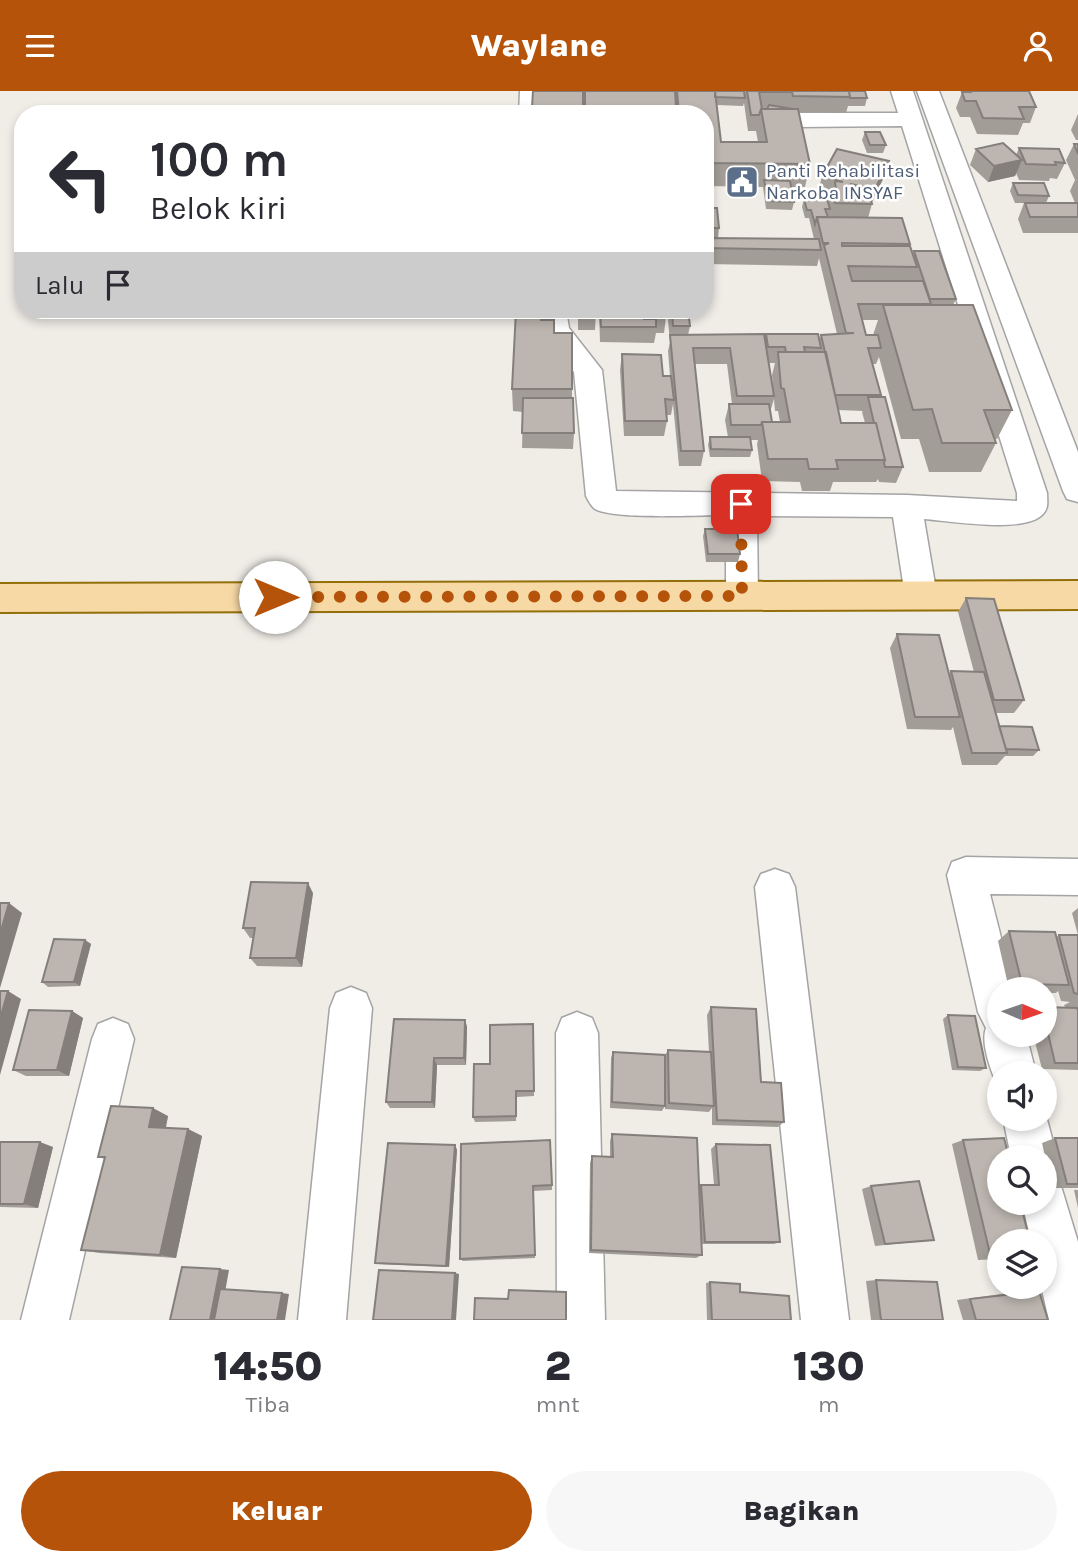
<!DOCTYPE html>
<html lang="id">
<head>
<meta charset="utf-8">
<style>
	body { margin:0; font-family:Karla,sans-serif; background:#f7f7f7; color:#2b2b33; height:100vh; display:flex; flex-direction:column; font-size:26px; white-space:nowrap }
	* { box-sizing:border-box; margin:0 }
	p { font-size:23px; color:#7c7c81 }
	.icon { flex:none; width:38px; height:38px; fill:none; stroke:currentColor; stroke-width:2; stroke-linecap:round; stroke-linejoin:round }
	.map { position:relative; height:1229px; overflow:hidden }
	.details { display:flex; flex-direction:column; background:#fff; flex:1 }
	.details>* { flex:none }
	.hud { position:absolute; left:14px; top:14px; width:700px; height:214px; border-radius:28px; box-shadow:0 4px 10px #0003; background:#fff; color:#2b2b33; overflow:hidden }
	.needle { width:46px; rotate:92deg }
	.tools { position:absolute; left:987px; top:886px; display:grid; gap:14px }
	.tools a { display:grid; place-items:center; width:70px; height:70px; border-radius:50%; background:#fff; box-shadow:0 4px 10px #0003; font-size:35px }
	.pin { position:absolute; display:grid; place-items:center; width:60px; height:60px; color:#fff; margin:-30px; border-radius:14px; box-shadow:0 4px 10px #0006 }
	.me { position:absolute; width:77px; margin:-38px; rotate:90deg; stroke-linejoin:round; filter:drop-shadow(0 0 5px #0008) }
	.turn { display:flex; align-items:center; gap:24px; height:147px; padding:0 21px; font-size:32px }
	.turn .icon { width:91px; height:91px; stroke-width:2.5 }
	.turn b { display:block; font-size:49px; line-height:60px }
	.then { display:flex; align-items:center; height:66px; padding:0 21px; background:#0003; gap:14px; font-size:26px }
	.eta { display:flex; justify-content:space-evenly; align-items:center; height:119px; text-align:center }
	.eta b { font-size:42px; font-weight:800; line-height:49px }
	.action { display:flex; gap:14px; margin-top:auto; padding:14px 21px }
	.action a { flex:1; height:80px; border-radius:42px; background:#b45309; color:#fff; font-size:28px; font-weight:800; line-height:80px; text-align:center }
	.action a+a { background:#f7f7f7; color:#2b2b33 }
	header { display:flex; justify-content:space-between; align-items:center; height:91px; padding:0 21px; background:#b45309; color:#fff; font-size:32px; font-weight:800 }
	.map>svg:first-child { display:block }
</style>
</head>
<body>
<header><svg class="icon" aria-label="menu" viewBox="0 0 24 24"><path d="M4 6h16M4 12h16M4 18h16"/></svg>Waylane<svg class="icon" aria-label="person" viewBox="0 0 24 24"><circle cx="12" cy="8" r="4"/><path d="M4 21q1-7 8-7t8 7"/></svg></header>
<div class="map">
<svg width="1078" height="1229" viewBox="0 0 1078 1229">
	<rect width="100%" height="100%" fill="#f0ede7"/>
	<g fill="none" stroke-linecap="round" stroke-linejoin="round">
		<defs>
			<path id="minor" d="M520 0H542L541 23H519Z
				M891 0H913L1047 402C1047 409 1049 417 1043 423 1025 443 951 430 924 428L937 505 933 514 921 518 909 514 905 505 893 426 757 425 758 505 754 514 742 518 730 514 726 505V424C700 424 615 429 595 418 591 415 588 409 586 405L574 281 543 239 540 219H566L569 237 602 279 616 400 907 404 1017 410V402L902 35 799 36 791 34 788 29 791 24 799 22H898Z
				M917 0H939L1078 361V411L1067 408 1063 400Z
				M966 766 1078 768V804L990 803 1014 898H999V943H1026L1036 982H999V998C992 983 980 952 986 937L978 921 947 784 952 771Z
				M775 778 789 783 795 796 849 1229H801L755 796 761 783Z
				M351 896 366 902 372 917 346 1229H298L330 917 336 902Z
				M577 921 592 927 598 942 605 1229H557L556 942 562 927Z
				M113 927 128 933 134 948 69 1229H21L92 948 98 933Z
				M1045 1021 1057 1066 1050 1082 1045 1084V1066H1011L1003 1027H1045Z
				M1045 1088 1061 1095 1078 1151V1229H1049L1041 1195H1045V1150H1031L1022 1111H1045Z"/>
			<path id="major" d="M1078 490V518L0 521V493Z"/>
		</defs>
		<use href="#minor" stroke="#a4a4a4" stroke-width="3"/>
		<use href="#major" stroke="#926f09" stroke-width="4"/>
		<use href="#minor" fill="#fff" fill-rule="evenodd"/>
		<use href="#major" fill="#f7d9a5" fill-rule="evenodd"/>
	</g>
	<path fill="#a39d97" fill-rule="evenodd" d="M533 0H583V23H532Z
		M585 0H865L867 7 865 15H848L846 22 799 21 810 73 805 96H791L794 111 792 119 766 118 763 96 705 95V23H584ZM744 12 748 40H756L758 51H721L716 14 743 15Z
		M969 0H1029L1036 16 1030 32H1023L1018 44 977 43 970 26H960L956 17 962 1Z
		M1078 23V49H1076L1071 39Z
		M865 41 886 54 883 62H867L862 49Z
		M1074 53H1078V142H1023L1018 128 1024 112H1015L1010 100 1013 92 1049 105 1046 112H1075L1070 100 1075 89 1066 69Z
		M1019 57 1065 72 1057 88 1050 87 1049 90 1019 89 1016 82 1015 85 988 91 970 74 976 58 1016 64Z
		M822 85 884 86 872 111V113L868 127 910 153 909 155 913 164 914 160 956 208 953 214 1012 319 997 348H995L996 352 981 381H929L919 348H901L879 266 876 273H873L881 304 880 306 903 376 896 392 879 391 878 388 876 391H833L830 400H802L800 391 762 390 757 353 758 349H750L752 359 750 366H710L708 354 710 346H728L725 329 729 313H732L727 273H695L704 360 701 375H679L673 313 671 324H666L667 330 664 345H624L620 279 622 263 663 285H670L668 260 670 251 667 219H688L690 235 688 244 765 248 766 243 819 249 821 244 837 243 819 167 817 175 705 173V117L719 137 718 147 814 148 809 127H805L802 116 804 108H807L808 105 822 108 828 113 831 105 818 101ZM862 229H878L873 244H866ZM769 272H775L772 284 773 297ZM774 308 775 320H778L780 331H772L770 321ZM838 319 863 320 862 321 865 332H841Z
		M578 219H596L595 239H578Z
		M599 219H666V226L664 242H656L654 252 600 251Z
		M542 229 554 242H572V307L574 342 573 358 522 357 523 321 513 320 512 298Z
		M705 438 740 463 738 471H706L703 445Z
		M966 507 1024 609 1014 622H996L999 635 1039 659 1033 665H1005L997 674H962L953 636 951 639 907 638 890 557 897 543 949 584 951 580 974 581 958 521Z
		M313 802 302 876 257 875 250 867 254 847H250L243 837Z
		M1078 817V979L1042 978 1033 943H1045V916H1065L1064 914 1070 911 1061 910 1058 900 1056 902H1045V898H1009L998 850 1009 840 1056 846 1059 844H1078L1072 822Z
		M85 849 91 853 80 895 48 896 42 891Z
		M711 916 761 991 784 1031 778 1036 712 1034V1017L709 1021 665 1018V1015L662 1020 610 1017 611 967 613 961 665 964 668 959 709 961 707 924Z
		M72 920 83 927 69 985H26L13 979Z
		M948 924 986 977 980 980 952 979 943 928Z
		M465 929 467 936 466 974H437L435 1017H390L386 1011Z
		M533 933 534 1005 517 1006 516 1030 475 1031 473 1026 490 973Z
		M168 1025 166 1037 188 1038 202 1045 176 1167 99 1162 81 1159 105 1068 98 1066Z
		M612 1043 699 1095 701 1094H714L711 1058 716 1053 780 1151 774 1153H702V1164L696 1167 589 1162 590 1072 592 1065 610 1066V1050Z
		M1055 1047H1078V1097H1052L1042 1052Z
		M963 1049 999 1150V1168L978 1169 952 1053Z
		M0 1051 53 1056 38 1117 0 1116Z
		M461 1053 552 1094V1099L533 1100 535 1167 463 1170 460 1168Z
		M455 1054 457 1059 449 1176 379 1173 375 1172Z
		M871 1095 934 1149 875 1155 862 1098Z
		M1074 1099H1078V1117Z
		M876 1189 943 1229H871L866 1190Z
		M710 1191 740 1201 791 1229H707L706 1192Z
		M1024 1200H1039L1048 1229H963L957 1209Z"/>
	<path fill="#847f7b" d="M1022 69 1015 85 988 91 994 75Z
		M889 70 884 86 870 114 875 98Z
		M308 792 313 802 302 876 296 867Z
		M9 812 22 822 0 897V843Z
		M85 849 91 853 80 895 74 891Z
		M8 900 21 908 0 984V928Z
		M72 920 83 927 69 985 57 979Z
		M465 929 467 936 466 974 464 967Z
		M434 967 437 974 435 1017 432 1011Z
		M153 1017 168 1025 164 1043 149 1036Z
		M188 1038 202 1045 176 1167 160 1164Z
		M40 1051 53 1056 38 1117 24 1113Z
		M455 1054 457 1059 449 1176 446 1175Z
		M220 1178 229 1179 220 1229H210Z
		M455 1182 459 1183 456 1229H452Z
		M282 1202 289 1203 285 1229H277Z"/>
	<path fill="#bdb6b0" stroke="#847f7b" stroke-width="2" d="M533 0H583V17L532 16Z
		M585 0H675L676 16 585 15Z
		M677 0H715L721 51H767L761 18H798L810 73 705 72V23H679Z
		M715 0H744L745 7 715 6Z
		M747 0H849L850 6 793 5 792 1H759L762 18H761L759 24H751Z
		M849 0H865L867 7H850Z
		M971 0H1029L1036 16H1019L1024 28 983 27 976 10H965L962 1H971Z
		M769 14 793 18H767Z
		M865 41H880L886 54H870Z
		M1003 52 1022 69 994 75 976 58Z
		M1074 53H1078V63Z
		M1019 57 1059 58 1065 72 1055 71 1056 74 1026 73Z
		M837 58 889 70 875 98 851 93 853 100H869L872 113 835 112 832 99 836 100 835 90 843 91 822 85Z
		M764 89 790 90 794 111 768 110Z
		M1013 92H1044L1049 105 1018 104Z
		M808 105H821L822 108H827L830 118H825L828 126H817L815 133 811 119H807L804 108H808Z
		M1025 112H1078V126H1030Z
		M705 117H717L719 137H705Z
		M817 126 902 127 910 153 842 152V155H910L917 176 848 175 852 190H923L931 213H858L866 244H878L881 257H868L881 304H835L821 244 854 242H846L824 154 829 152H823Z
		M705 147 819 148 821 159 705 157Z
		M914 160H939L956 208H930Z
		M883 214H973L1012 319H984L996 352H942L932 318 913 319Z
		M516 219H542L541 229H554V242H572V298H512Z
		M579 219H596V223H579Z
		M600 219H643L644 228H656V236H601Z
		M646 219H666V226H646Z
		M672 219H688L690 235H673Z
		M764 243 774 305H737L730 257H693L704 360H681L670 244Z
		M766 243H818L821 257 804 256 805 261H786L785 256H768Z
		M778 261H826L841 332H876L885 369H836L838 378H809L807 368H768L762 331H790L784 298 781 297Z
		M622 263 661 264 663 285H671L674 309 665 308 667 330H625Z
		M868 306H885L903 376H885L884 372 885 369 876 332H874Z
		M523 307H573L574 342H522Z
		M729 313H769L772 331H762L761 334H731Z
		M710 346H750L752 359 711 358Z
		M705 438H737L740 463H708Z
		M966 507 994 508 1024 609H994Z
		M897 543 939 544 960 626H915Z
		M951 580 984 581 1007 662H972Z
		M999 635 1032 636 1039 659 1006 658Z
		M251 791 308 792 296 867H250L255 837H243Z
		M0 812H9L0 843Z
		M1009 840 1055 841 1069 894 1022 893Z
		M1059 844H1078V903L1074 902Z
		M54 848 85 849 74 891H42Z
		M0 900H8L0 928Z
		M711 916 756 918 761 991 781 992 784 1031 717 1029Z
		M1045 916 1077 917 1078 920V972H1055L1045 930Z
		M29 919 72 920 57 979H13Z
		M948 924 975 925 986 977 958 976Z
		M394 928 465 929 464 967H434L432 1011H386Z
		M533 933 534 1000H516V1025L473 1026 474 973H490V934Z
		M668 959 711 961 714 1015 669 1012Z
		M613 961 665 964V1015L612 1011Z
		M111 1015 153 1017 149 1036 188 1038 160 1164 81 1159 105 1066H98Z
		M612 1043 697 1047 702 1164 591 1159 592 1065 613 1066Z
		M1004 1047 1009 1066H999V1111H1020L1030 1150H999V1167H991L963 1049Z
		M1055 1047H1078V1093H1067Z
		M550 1049 552 1094 533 1095 535 1164 460 1168 461 1053Z
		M0 1051H40L24 1113H0Z
		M388 1052 455 1054 446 1175 375 1172Z
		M716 1053 770 1054 780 1151H705L701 1094H719Z
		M919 1090 934 1149 885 1153 871 1095Z
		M182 1176 220 1178 210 1229H170Z
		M379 1179 455 1182 452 1229H373Z
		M876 1189 937 1191 943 1229H881Z
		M710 1191 740 1193V1201L789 1205 791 1229H712Z
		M220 1198 282 1202 277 1229H214Z
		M509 1199 566 1201V1229H474L475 1207 508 1208Z
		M1039 1200 1048 1229H976L970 1208Z"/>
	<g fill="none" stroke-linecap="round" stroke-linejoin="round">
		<path stroke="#b45309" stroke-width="12" stroke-dasharray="0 21.6" d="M275 506 742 505 741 413"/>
	</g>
	<defs>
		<symbol id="civic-square" viewBox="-11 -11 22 22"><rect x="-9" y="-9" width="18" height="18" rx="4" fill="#5c6f8a" stroke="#fff"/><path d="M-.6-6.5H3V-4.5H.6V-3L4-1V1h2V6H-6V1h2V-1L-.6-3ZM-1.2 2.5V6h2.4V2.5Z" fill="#fff"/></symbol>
	</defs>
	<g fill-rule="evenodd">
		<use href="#civic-square" x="723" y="72" width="38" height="38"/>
	</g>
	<g text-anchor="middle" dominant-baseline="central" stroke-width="5" stroke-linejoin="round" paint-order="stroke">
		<g font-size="19" fill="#4e5e75" stroke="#fff" text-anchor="start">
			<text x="766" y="80">Panti Rehabilitasi<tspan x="766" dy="22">Narkoba INSYAF</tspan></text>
		</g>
	</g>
</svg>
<div class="tools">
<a><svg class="needle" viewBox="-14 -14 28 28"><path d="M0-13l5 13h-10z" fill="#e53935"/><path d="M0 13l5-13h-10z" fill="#7c7c81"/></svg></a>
<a><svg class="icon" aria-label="sound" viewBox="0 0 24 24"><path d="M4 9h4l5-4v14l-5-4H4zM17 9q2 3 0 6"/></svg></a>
<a><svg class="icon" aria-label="search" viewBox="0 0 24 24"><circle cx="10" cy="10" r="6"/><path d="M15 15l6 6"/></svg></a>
<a><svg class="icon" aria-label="layers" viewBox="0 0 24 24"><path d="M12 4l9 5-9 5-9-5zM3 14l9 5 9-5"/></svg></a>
</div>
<div class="pin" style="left:741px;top:413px;background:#d93025"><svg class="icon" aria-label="arrive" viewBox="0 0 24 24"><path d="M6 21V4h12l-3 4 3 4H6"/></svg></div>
<svg class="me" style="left:275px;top:506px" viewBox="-20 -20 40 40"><circle r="19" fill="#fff"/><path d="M0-13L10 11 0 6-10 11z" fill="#b45309"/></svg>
<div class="hud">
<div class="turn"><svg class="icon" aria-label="left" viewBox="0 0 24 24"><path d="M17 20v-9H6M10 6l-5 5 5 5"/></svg><div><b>100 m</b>Belok kiri</div></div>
<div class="then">Lalu<svg class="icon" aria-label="arrive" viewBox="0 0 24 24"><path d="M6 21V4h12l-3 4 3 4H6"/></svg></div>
</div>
</div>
<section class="details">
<div class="eta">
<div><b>14:50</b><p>Tiba</p></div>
<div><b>2</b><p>mnt</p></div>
<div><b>130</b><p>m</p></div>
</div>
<div class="action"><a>Keluar</a><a>Bagikan</a></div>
</section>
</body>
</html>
